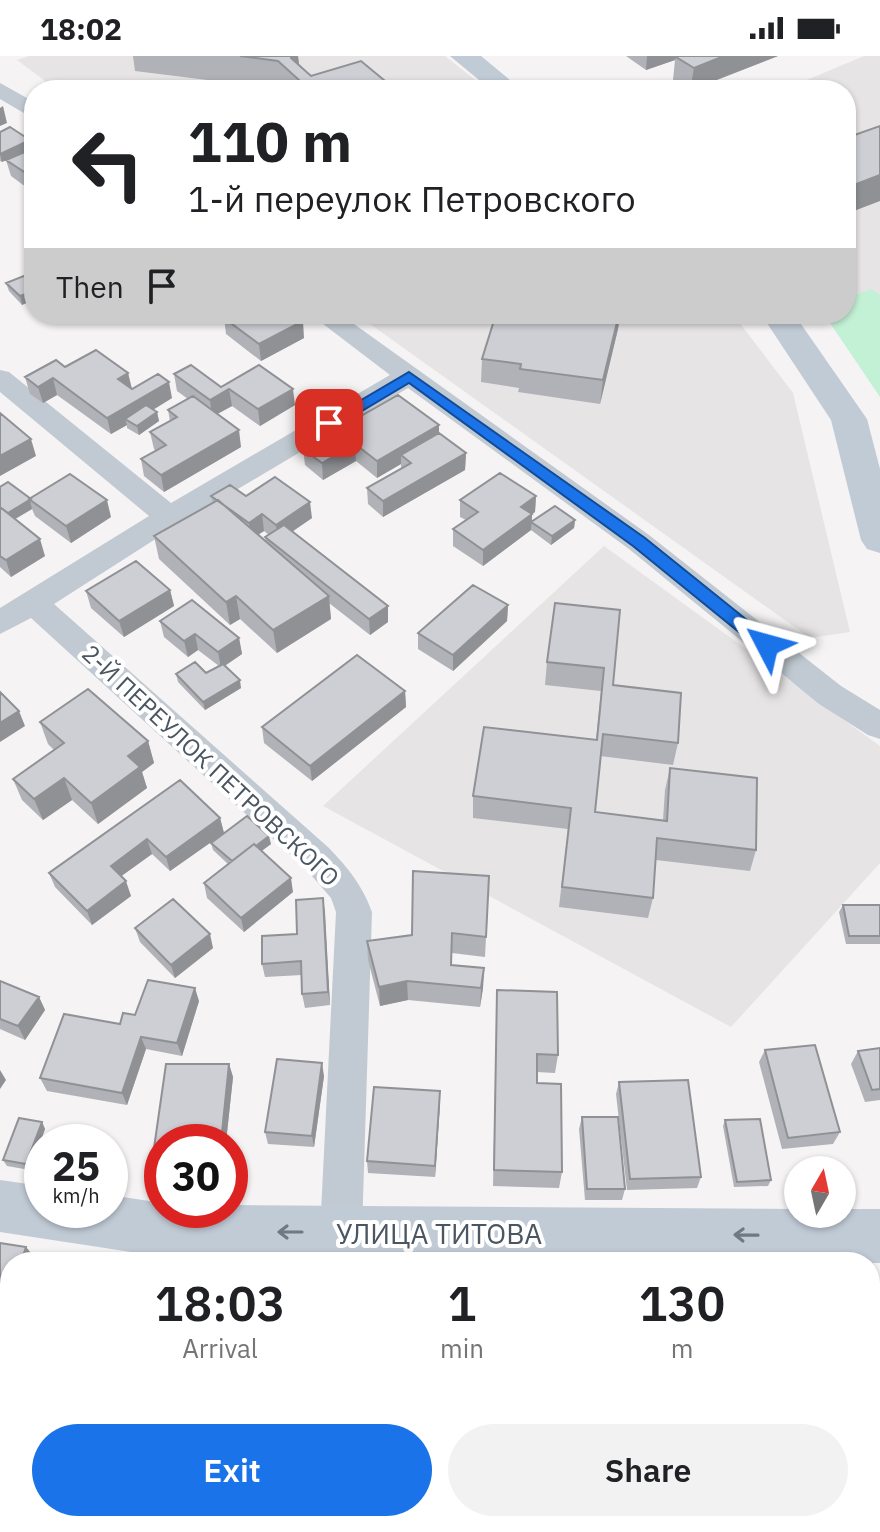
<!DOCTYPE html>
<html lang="en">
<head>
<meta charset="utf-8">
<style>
	body { margin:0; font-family:"IBM Plex Sans",sans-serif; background:#f2f2f2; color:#202124; height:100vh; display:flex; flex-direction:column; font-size:30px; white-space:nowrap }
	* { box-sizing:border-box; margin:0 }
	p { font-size:26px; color:#757577 }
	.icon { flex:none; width:44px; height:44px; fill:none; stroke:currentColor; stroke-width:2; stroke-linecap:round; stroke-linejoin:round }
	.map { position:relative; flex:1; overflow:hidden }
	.details { position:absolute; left:0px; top:1196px; width:880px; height:280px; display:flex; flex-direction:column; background:#fff; border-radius:32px 32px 0 0; box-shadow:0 2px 6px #0004 }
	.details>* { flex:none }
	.banner { position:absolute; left:24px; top:24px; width:832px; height:244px; border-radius:32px; box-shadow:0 2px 6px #0004; background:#fff; color:#202124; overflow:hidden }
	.needle { width:52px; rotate:9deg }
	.fabs { position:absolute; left:784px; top:1100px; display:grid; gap:16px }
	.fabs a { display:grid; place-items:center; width:72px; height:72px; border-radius:50%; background:#fff; box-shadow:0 2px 6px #0004; font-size:40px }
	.speed { position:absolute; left:24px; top:1068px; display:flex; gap:16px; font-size:40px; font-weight:700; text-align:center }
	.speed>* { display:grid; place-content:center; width:104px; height:104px; border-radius:50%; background:#fff; box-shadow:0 2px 6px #0004; line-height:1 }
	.speed small { font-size:20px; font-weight:400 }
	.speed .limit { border:12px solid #d22; background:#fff; color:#111 }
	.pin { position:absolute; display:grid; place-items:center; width:68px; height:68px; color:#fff; margin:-34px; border-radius:16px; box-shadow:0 4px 12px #0006 }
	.me { position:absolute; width:88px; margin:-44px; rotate:309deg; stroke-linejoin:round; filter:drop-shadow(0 0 6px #0008) }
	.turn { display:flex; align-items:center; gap:28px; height:168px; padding:0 32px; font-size:36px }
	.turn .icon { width:104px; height:104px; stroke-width:2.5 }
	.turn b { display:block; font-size:56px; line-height:68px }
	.then { display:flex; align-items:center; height:76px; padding:0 32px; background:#0003; gap:16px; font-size:30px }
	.eta { display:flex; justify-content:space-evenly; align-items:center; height:136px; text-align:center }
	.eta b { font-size:48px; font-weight:600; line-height:56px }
	.action { display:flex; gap:16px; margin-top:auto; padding:16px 32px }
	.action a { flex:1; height:92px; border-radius:48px; background:#1a73e8; color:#fff; font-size:32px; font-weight:600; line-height:92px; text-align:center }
	.action a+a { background:#f2f2f2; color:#202124 }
	.status { display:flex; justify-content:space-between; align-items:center; height:56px; padding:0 40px; background:#fff; direction:ltr }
	.status svg { height:22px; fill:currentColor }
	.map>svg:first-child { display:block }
</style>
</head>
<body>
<div class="status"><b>18:02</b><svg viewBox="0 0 49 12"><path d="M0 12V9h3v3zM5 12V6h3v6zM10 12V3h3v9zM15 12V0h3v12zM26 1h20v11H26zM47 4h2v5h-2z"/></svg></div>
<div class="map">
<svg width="880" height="1476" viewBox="0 0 880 1476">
	<rect width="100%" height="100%" fill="#f5f3f3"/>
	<path fill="#e6e4e5" d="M29 0H445L488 34H57L17 4Z
		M864 0H880V239L846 254V34H783Z
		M356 258H733L793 337 850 576 810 582Z
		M604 490 880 690V807L731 971 323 750Z"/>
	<path fill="#c3f1d5" d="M871 233 880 239V341L824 258H846V242Z"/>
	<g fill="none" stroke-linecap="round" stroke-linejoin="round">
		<path fill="#c1cad2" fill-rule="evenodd" d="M0 27 34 46V63L0 43Z
			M310 258H340L649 479 841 630 880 654V683L868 679 819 648 629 493 408 332 179 468 54 548 329 792C349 813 362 829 372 856L362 1176 356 1191 341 1197 326 1191 320 1176 336 856 331 842 305 812 31 562 0 578V552L149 460 0 336V314L9 316 171 447 390 319Z"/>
		<path fill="#c1cbd6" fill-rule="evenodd" d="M450 0H481L522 34H491Z
			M761 258H794L867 363 880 413V497L867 493 861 484 831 364Z
			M0 1124 42 1130V1154H110V1139L162 1147V1154H230V1149L798 1153V1158H842V1153H880V1207L177 1203 0 1176Z"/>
	</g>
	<path fill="#b0b2b7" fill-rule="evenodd" d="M133 0H298L299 9 311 20 273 32 135 15Z
		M626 0H778L692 34H689L673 24 675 4 646 14Z
		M0 76 30 84 33 92H34V137L11 120 6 104 2 106 0 105Z
		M34 216 22 249 9 235 6 227Z
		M496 258H620L618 273 600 348 518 336 519 332 481 326 482 303Z
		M224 262 304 282 261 305 226 278Z
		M65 311 128 317 132 333 172 342 153 354 157 356 159 365 139 379 127 372V369L111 378 57 339 43 347 30 338 25 321Z
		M174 318 221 331 295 349 260 370 232 350 217 358 241 391 164 436 144 420 141 403 156 395 154 393 150 376 170 365 168 354 188 343 177 335Z
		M439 377 466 397 465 414 383 461 368 448 367 432 401 412V408L377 422 356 405 323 424 305 409 303 393Z
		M0 431 30 443 111 461 71 487 35 460 32 453 15 463 45 500 11 521 0 511Z
		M211 440H246L312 462 292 476 388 566 370 579 329 547 331 563 277 597 240 563 230 569 159 503 154 480 213 447ZM264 475 269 479 265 481 266 486 258 479Z
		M536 440 535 456 532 458V466L575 464 574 472 551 489 531 474 483 510 453 490V473L466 464 460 461V444Z
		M170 534 174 550 124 581 91 552 86 535Z
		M508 549 507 565 453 615 418 593V577Z
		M620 554 613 629 678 687 673 709 600 700 595 756 663 764 665 734 670 712 756 794 750 815 656 804 653 842 648 862 559 851 568 773 473 762V740L596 683 601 635 545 629 547 606Z
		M160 565 239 582 242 598 225 610 241 632 205 654 178 626 176 618 206 617 219 610 198 594 188 601 164 581Z
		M405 635 406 651 312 725 264 687 262 671Z
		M40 666 148 685 154 707 142 716 147 732 98 768 72 744 43 764 22 744 13 723 54 694 48 688Z
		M180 724 220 762 224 777 271 788 261 795 293 836 244 876 207 842 204 827 228 808 213 794 211 787 220 780 170 815 152 798 121 820 131 840 92 869 55 831 49 817Z
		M489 820 485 901 452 897 451 909 484 912 483 932 480 951 408 944 380 950 368 904 367 885 412 879Z
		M323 842 330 949 305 952 302 938V919L265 921 262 908 297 878Z
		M843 849H880V888H846L839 856Z
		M135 872 213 892 175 922 140 886Z
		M0 925 39 941 45 954 25 984 0 973Z
		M497 934 558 999 555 1017 537 1016V1027L562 1116 559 1132 493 1130Z
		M199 945 182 1000 146 993 127 1049 47 1035 40 1022 135 959Z
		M880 992V1044L865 1046 851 1008 858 995Z
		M765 994 840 1076 833 1088 782 1093 759 1006Z
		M166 1008H229L233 1021 226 1086H162V1117H157L152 1106Z
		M324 1020 314 1091 268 1088 265 1076Z
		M619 1026 701 1121 697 1132 627 1134 616 1038Z
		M440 1047 435 1121 368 1117 367 1105Z
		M582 1061 625 1133 622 1144H585L579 1073Z
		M725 1064 771 1124 768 1130 734 1131 723 1070Z
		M42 1066 45 1073 30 1114 7 1110 3 1104Z
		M0 1187 26 1191 37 1205 10 1206V1262L0 1260Z
		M10 1299V1346L0 1338Z
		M688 1466H767V1470L760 1476H730L688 1472Z"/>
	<path fill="#909195" d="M285 0H298L300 17Z
		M647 0H686L676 1 675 4 646 14Z
		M724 0H778L690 34 694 12Z
		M3 50 7 67 0 70V52Z
		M30 84 33 92 2 106 0 98Z
		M880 119V145L846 158V132Z
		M34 235V244L22 249 20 240Z
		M619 258H620L618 273 600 348 603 324Z
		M303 265 304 282 261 305 259 288Z
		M128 317 132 334 118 323Z
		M53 322 57 339 43 347 38 331Z
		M169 326 172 342 131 367 125 363 127 369 111 378 107 362Z
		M229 333 232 350 212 361 210 344Z
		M293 333 295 349 260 370 258 353Z
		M157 356 159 365 139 379 137 370Z
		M439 369V386L401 399V408L377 422V405Z
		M239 374 241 391 164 436 161 419Z
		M31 383 36 400 0 420V400Z
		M355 388 356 405 323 424 322 407Z
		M466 397 465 414 383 461V445Z
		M536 440 535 456 532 458 531 474 483 510V494L521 451Z
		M30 444 32 453 10 466 7 458Z
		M107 444 111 461 71 487 66 470Z
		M310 446 312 462 278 485 276 469Z
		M262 458 264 475 251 483 249 467Z
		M575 464 574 472 551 489 552 480Z
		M40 483 45 500 11 521 6 504Z
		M170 534 174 550 124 581 119 565Z
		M236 540 240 563 230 569 226 546Z
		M329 540 331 563 277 597 273 574Z
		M508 549 507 565 453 615V599Z
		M388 550V566L370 579 369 563Z
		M195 578 198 594 188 601 184 585Z
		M239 582 242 598 221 612 218 596Z
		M240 624 241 632 205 654 203 646Z
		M405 635 406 651 312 725 310 710Z
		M19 655 25 670 0 686V667Z
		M148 685 154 707 142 716 147 732 98 768 91 747 128 700Z
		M64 722 72 744 43 764 34 743Z
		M220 762 224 777 170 815 166 801Z
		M269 780 271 788 235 815 233 807Z
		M147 783 152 798 116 824 111 810Z
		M291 822 293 836 244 876 241 862Z
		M126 825 131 840 92 869 87 855Z
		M323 842 325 856 330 949 328 936Z
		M210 878 213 892 175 922 171 909Z
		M484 912 483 932 480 951 481 932Z
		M407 925 408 944 380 950 379 931Z
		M195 932 199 945 182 1000 177 987Z
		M39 941 45 954 25 984 18 970Z
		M141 981 146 993 127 1049 122 1037Z
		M322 1007 324 1020 314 1091 312 1080Z
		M229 1008 233 1021 226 1086H221Z
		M0 1014 6 1024 0 1033Z
		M440 1035V1047L435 1121V1110Z
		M42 1066 45 1073 30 1114 26 1108Z
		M26 1191 37 1205 36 1206H21Z"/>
	<path fill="#cdcfd5" stroke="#909195" stroke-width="2" d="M240 0H292L291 2 311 20 361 5 396 34H267L299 24 278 5Z
		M677 0H724L694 12 676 1Z
		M880 70V119L846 132V82Z
		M10 71 30 84 0 98V76Z
		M34 92V120L32 121 6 104Z
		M34 216V235L20 240 6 227Z
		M231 258H292L303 265 259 288 224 262Z
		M496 258H619L603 324 520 313 521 308 482 303Z
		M96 294 128 317 118 323 132 333 158 318 169 326 107 362 53 322 38 331 25 321 56 304 65 311Z
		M191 309 221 331 259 309 293 333 258 353 229 333 210 344 174 318Z
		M398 339 439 369 377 405 355 388 322 407 303 393Z
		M193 340 239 374 161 419 141 403 166 389 150 376 177 361 168 354Z
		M146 349 157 356 137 370 125 363Z
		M0 357 31 383 0 400Z
		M439 377 466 397 383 445 367 432 411 407 401 399Z
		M500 417 536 440 521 451 532 458 483 494 453 473 478 456 460 444Z
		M70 418 107 444 66 470 29 443Z
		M275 421 310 446 276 469 262 458 249 467 211 440 230 429 246 440Z
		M8 426 31 443 8 457 0 451V431Z
		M218 444 329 540 273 574 236 540 226 546 154 480Z
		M555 450 575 464 552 480 531 466Z
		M0 451 40 483 6 504 0 500Z
		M284 469 388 550 369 563 265 481Z
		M136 505 170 534 119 565 86 535Z
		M473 529 508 549 453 599 418 577Z
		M192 544 239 582 218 596 195 578 184 585 160 565Z
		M555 547 620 554 613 629 681 637 678 687 603 678 595 756 667 765 670 712 757 722 756 794 657 782 653 842 562 831 571 752 473 740 484 671 597 684 604 612 547 606Z
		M357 599 405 635 310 710 262 671Z
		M195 606 206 617 223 608 240 624 203 646 176 618Z
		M88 633 148 685 128 700 140 711 91 747 64 722 34 743 13 723 64 687 40 666Z
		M0 636 19 655 0 667Z
		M180 724 220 762 166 801 147 783 111 810 126 825 87 855 49 817Z
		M247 760 269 780 256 790 254 788 232 805 211 787Z
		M254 788 291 822 241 862 204 827Z
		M413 815 489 820 486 881 452 877 451 909 484 912 481 932 407 925 379 931 367 885 412 879Z
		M323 842 328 936 302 938 301 905 262 908V880L297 878 296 844Z
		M173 843 210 878 171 909 135 872Z
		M843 849H880V880H849Z
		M148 924 195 932 177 987 141 981 122 1037 40 1022 64 958 120 968 123 957 135 959Z
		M0 925 39 941 18 970 0 963Z
		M497 934 557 936 558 999 537 998V1027L561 1028 562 1116 494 1114Z
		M815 989 840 1076 788 1082 765 994Z
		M880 992V1033L872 1034 858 995Z
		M277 1003 322 1007 312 1080 265 1076Z
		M166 1008H229L221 1086H162V1106H152Z
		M688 1024 701 1121 630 1123 619 1026Z
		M374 1031 440 1035 435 1110 367 1105Z
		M582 1061H618L625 1133H587Z
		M19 1062 42 1066 26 1108 3 1104Z
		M760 1063 771 1124 737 1126 725 1064Z
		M0 1187 26 1191 21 1206H10V1243L8 1250 0 1249Z
		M10 1299V1339L0 1338Z
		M718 1466H767V1470Z"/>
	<defs><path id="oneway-shaft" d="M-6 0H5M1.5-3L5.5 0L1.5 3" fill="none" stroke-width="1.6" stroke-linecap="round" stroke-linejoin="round" transform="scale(2)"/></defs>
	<g stroke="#6e7984">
		<use href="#oneway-shaft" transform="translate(290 1176) rotate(180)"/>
		<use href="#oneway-shaft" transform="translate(746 1179) rotate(-179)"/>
	</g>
	<path fill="#1a73e8" stroke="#114b97" stroke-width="2" d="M409 316 645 482 773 585 775 589 773 594H761L633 490 409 327 335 371 329 372 322 367Z"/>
	<g text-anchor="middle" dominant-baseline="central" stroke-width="8" stroke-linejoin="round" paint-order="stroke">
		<g font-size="24" fill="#4a5661" stroke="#fff">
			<text transform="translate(211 709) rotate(43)">2-Й ПЕРЕУЛОК ПЕТРОВСКОГО</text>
		</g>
		<g font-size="28" fill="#4a5661" stroke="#fff">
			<text x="439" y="1177">УЛИЦА ТИТОВА</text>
		</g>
	</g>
</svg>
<div class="fabs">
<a><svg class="needle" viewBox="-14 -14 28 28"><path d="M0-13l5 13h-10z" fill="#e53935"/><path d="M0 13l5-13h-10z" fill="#757577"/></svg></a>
</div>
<div class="speed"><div>25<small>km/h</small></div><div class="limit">30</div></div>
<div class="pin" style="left:329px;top:367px;background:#d93025"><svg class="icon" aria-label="arrive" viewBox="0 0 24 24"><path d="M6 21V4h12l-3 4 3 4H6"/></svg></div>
<svg class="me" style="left:767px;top:589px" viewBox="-20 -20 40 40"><path d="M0-17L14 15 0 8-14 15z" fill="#1a73e8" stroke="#fff" stroke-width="4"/></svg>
<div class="banner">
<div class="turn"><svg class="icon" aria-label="left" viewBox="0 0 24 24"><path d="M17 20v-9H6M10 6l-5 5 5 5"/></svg><div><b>110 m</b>1-й переулок Петровского</div></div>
<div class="then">Then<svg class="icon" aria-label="arrive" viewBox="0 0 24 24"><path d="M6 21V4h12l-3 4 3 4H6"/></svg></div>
</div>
<section class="details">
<div class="eta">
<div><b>18:03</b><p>Arrival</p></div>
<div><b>1</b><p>min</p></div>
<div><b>130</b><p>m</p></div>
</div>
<div class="action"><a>Exit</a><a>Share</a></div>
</section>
</div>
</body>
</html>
